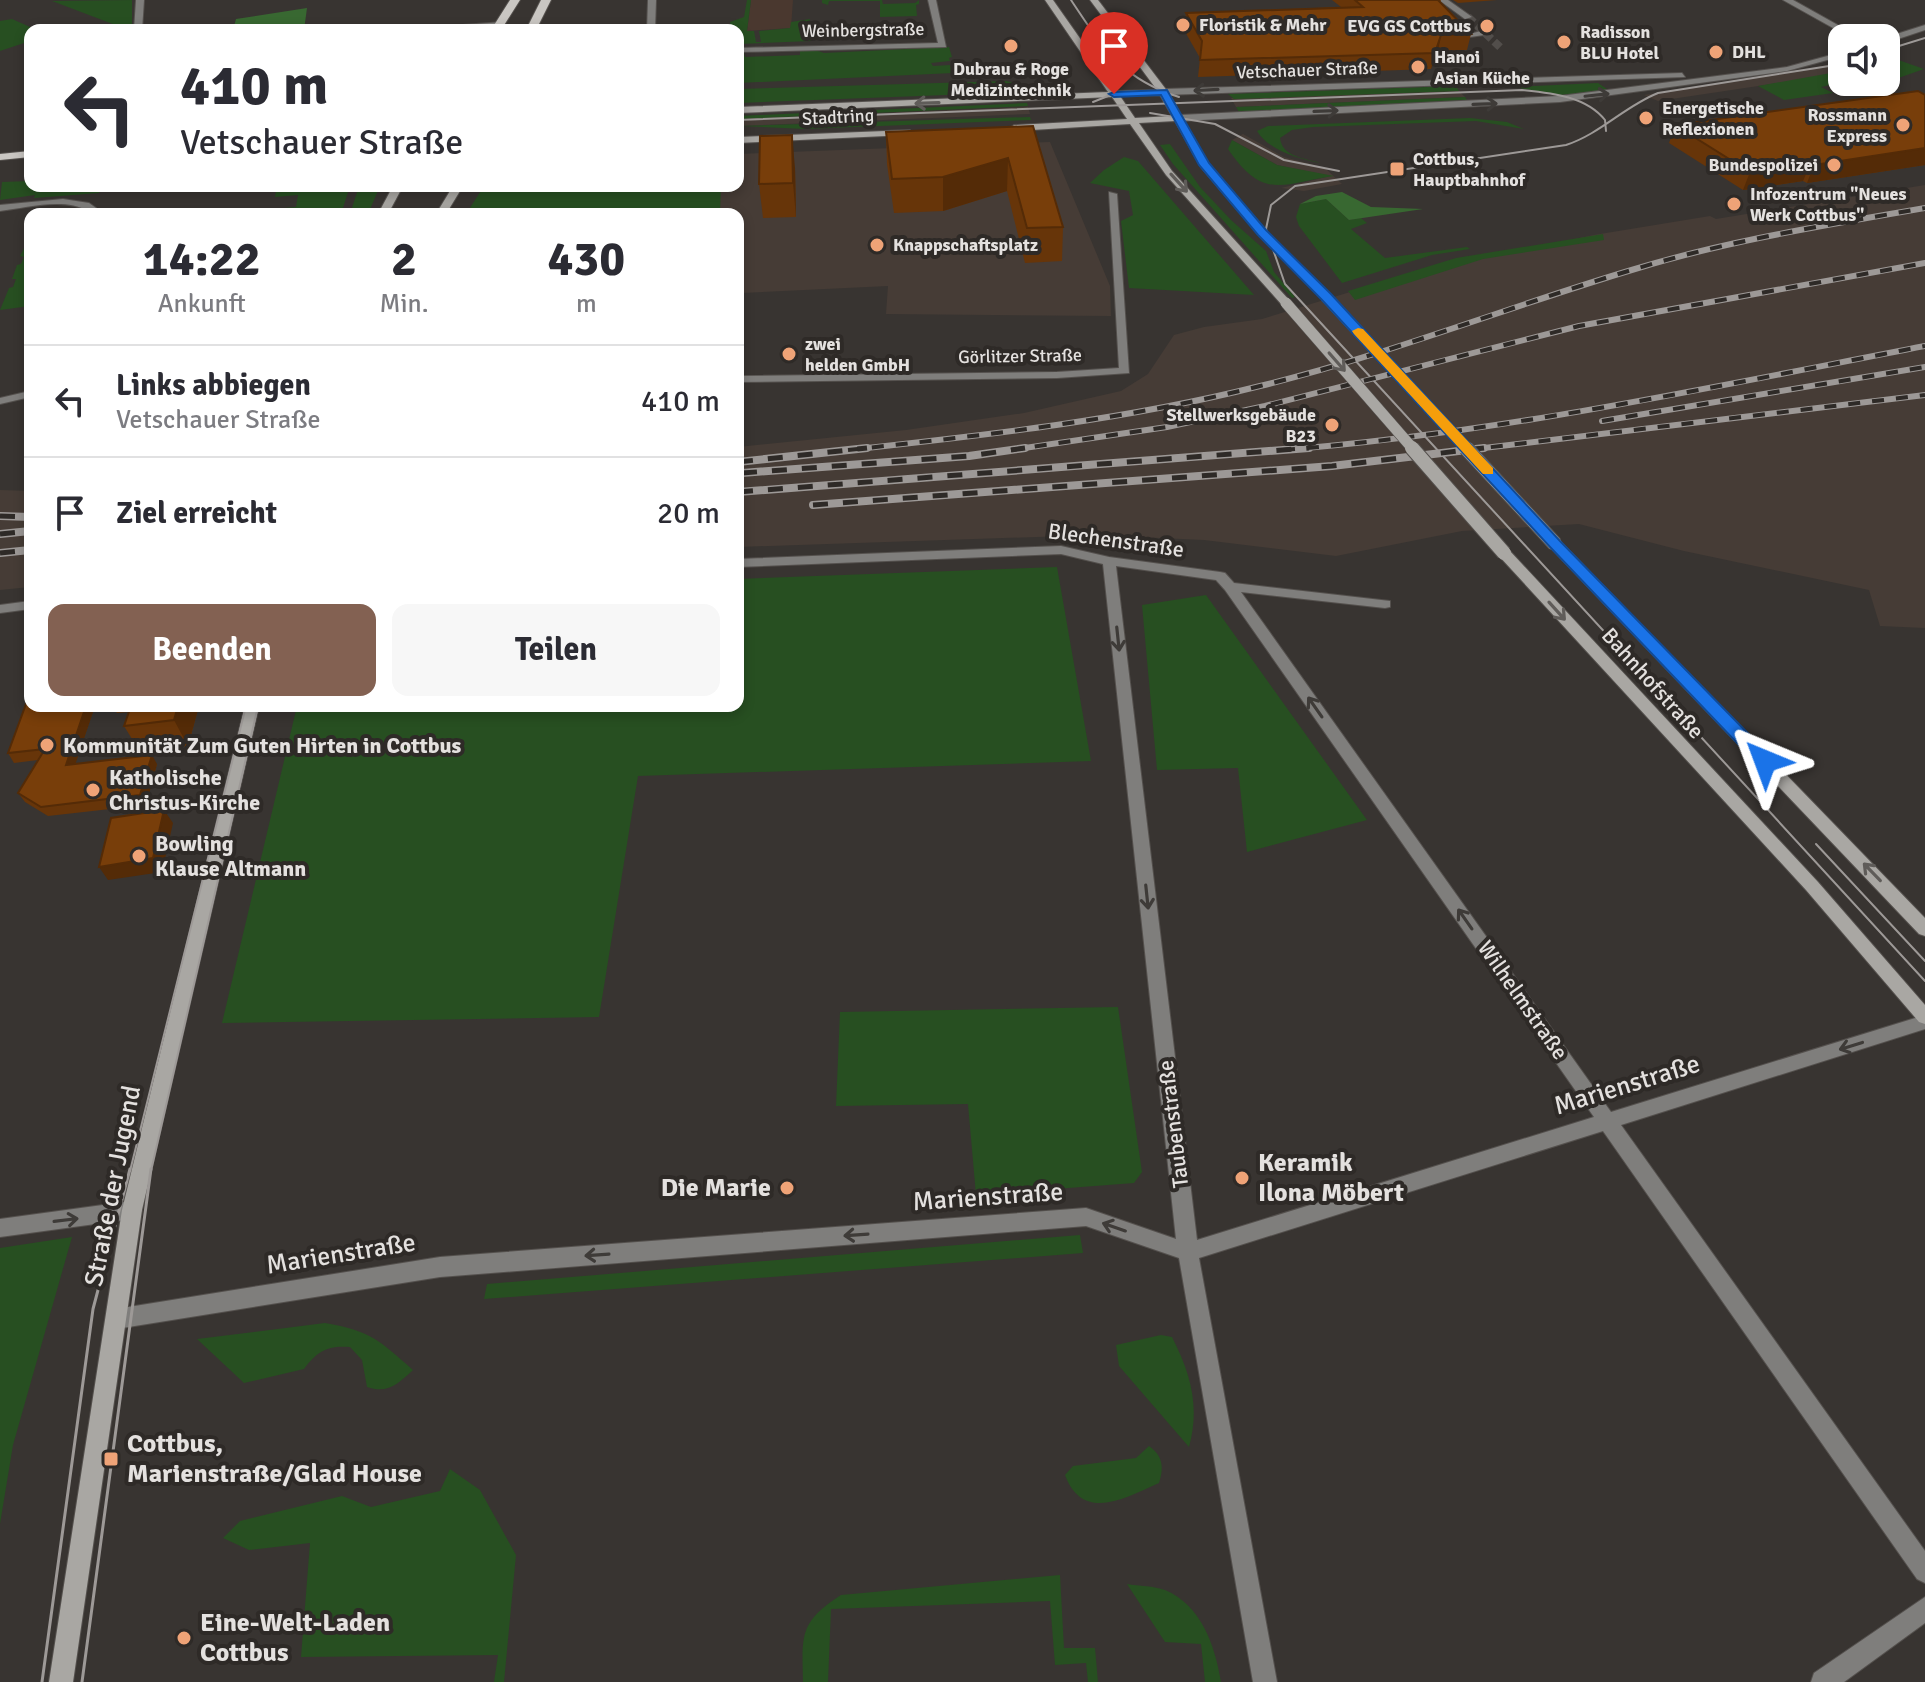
<!DOCTYPE html>
<html lang="de">
<head>
<meta charset="utf-8">
<style>
	body { margin:0; font-family:Signika,sans-serif; background:#f7f7f7; color:#2b2b33; height:100vh; display:flex; flex-direction:column; font-size:30px; white-space:nowrap }
	* { box-sizing:border-box; margin:0 }
	p { font-size:26px; color:#7c7c81 }
	.icon { flex:none; width:44px; height:44px; fill:none; stroke:currentColor; stroke-width:2; stroke-linecap:round; stroke-linejoin:round }
	.map { position:relative; flex:1; overflow:hidden }
	.drawer { position:absolute; left:24px; top:208px; width:720px; height:504px; display:flex; flex-direction:column; background:#fff; border-radius:16px; box-shadow:0 4px 12px #0003 }
	.drawer>* { flex:none }
	.hud { position:absolute; left:24px; top:24px; width:720px; height:168px; border-radius:16px; box-shadow:0 4px 12px #0003; background:#fff; color:#2b2b33; overflow:hidden }
	.fabs { position:absolute; left:1828px; top:24px; display:grid; gap:16px }
	.fabs a { display:grid; place-items:center; width:72px; height:72px; border-radius:16px; background:#fff; box-shadow:0 4px 12px #0003; font-size:40px }
	.pin { position:absolute; display:grid; place-items:center; width:68px; height:68px; color:#fff; margin:-82px -34px; border-radius:50% 50% 50% 0; rotate:-45deg; box-shadow:0 0 8px #0007 }
	.pin .icon { rotate:45deg }
	.me { position:absolute; width:88px; margin:-44px; rotate:316deg; stroke-linejoin:round; filter:drop-shadow(0 0 6px #0008) }
	.turn { display:flex; align-items:center; gap:28px; height:168px; padding:0 24px; font-size:36px }
	.turn .icon { width:104px; height:104px; stroke-width:2.5 }
	.turn b { display:block; font-size:56px; line-height:68px }
	.eta { display:flex; justify-content:space-evenly; align-items:center; height:136px; text-align:center }
	.eta b { font-size:48px; font-weight:800; line-height:56px }
	.cta { display:flex; gap:16px; margin-top:auto; padding:16px 24px }
	.cta a { flex:1; height:92px; border-radius:16px; background:#836152; color:#fff; font-size:32px; font-weight:800; line-height:92px; text-align:center }
	.cta a+a { background:#f7f7f7; color:#2b2b33 }
	ul { padding:0; list-style:none }
	li { display:flex; align-items:center; gap:24px; height:112px; padding:0 24px; border-top:2px solid #e1e1e2 }
	li div { flex:1 }
	li b { display:block; font-size:30px }
	li em { font-style:normal }
	.map>svg:first-child { display:block }
</style>
</head>
<body>
<div class="map">
<svg width="1925" height="1682" viewBox="0 0 1925 1682">
	<rect width="100%" height="100%" fill="#383431"/>
	<path fill="#463c36" d="M1842 61V71L1811 78 1658 101 1644 95 1806 70Z
		M1459 91 1465 97 1236 107 1231 98Z
		M1028 107 1030 114 738 126V119Z
		M1243 134 1284 157 1325 168 1342 184 1304 191 1281 188 1330 176 1277 165 1232 140Z
		M1050 142 1110 286 1111 316 886 314 888 286 741 293 738 304V214H522L529 186H738V154Z
		M1925 185V628L1880 626 1869 590 1684 551 1579 524 1462 531 1336 556 1204 540 1094 535 738 547V447L906 430 1024 413 1121 391 1148 374 1174 335 1204 327 1262 319 1409 274 1594 235 1710 216 1716 219Z
		M0 490 30 491V587L0 590Z"/>
	<path fill="#4a382f" d="M751 0H793L791 28 747 31Z"/>
	<path fill="#274f21" d="M132 0V25L118 26 52 1Z
		M747 0H751L747 31H754L756 42H761L759 31 790 28 791 22 810 19 809 30 804 31H809L811 41 738 44V30H731L730 22 744 17Z
		M822 0H882L883 4 915 3 919 0V4L916 5 917 16 880 17V1H829L828 5 822 3Z
		M12 19 37 30H30V41L0 51V21Z
		M949 47 952 57 949 58 950 61 931 63 933 66 950 65 953 73 738 83V53H744L745 57 800 55V50H815L824 53Z
		M1890 57 1924 69 1873 87 1861 82H1886V58Z
		M1842 71V82L1821 87 1833 93 1784 100 1758 86Z
		M1006 81 1022 85 1025 92 738 103V89Z
		M1598 83 1610 91 1562 95 1514 87Z
		M1456 86 1459 91 1234 99 1228 94Z
		M1465 97 1467 100 1239 112 1236 107Z
		M1027 103 1028 106 738 119V116Z
		M1030 117 1031 120 805 129 741 126Z
		M1470 118 1507 122 1524 129 1476 121 1313 127 1292 130 1280 138C1282 157 1305 158 1320 163 1299 159 1268 150 1257 131L1268 126Z
		M1232 140 1277 165 1334 176C1283 183 1264 202 1228 149Z
		M1170 144 1200 187 1231 220 1266 251 1274 272 1295 297 1292 298 1173 164 1160 145Z
		M1124 157 1138 161 1254 295 1129 288 1121 221 1133 215 1129 191 1090 183 1104 170Z
		M30 181V186H102L99 193 34 198 35 195 0 200 2 182Z
		M277 186H350L341 214H210L296 207 298 195 275 197Z
		M359 186H380L368 214H350Z
		M484 186H721L720 214H466Z
		M1326 199 1349 220 1361 218 1367 223 1351 229 1385 258 1467 247 1470 249 1432 255 1342 283 1299 226 1296 217 1300 204Z
		M1603 234 1604 240 1483 259 1355 300 1348 291 1456 258Z
		M30 237V306L0 310 9 288 13 287 16 279H12L17 265 21 264 24 257 20 256Z
		M1057 567 1091 761 638 776 599 1017 222 1023 297 706H738V579Z
		M1206 595 1367 820 1247 852 1238 768 1157 770 1142 605Z
		M1118 1007 1142 1172 1134 1183 976 1195 968 1104 836 1106 840 1012Z
		M1080 1235 1083 1253 484 1299 487 1284Z
		M72 1237 13 1445 0 1524V1248Z
		M325 1323C371 1331 379 1340 413 1370 398 1384 388 1394 367 1387L362 1360 350 1347C328 1345 317 1351 304 1369L244 1383 197 1339Z
		M1161 1335 1172 1337C1191 1374 1200 1407 1189 1447L1119 1366 1116 1345Z
		M1149 1446C1163 1456 1164 1467 1159 1483 1125 1498 1083 1523 1065 1475L1073 1466 1136 1458Z
		M450 1469 480 1490 516 1555 504 1682H494L498 1655 301 1657 310 1543 249 1550 223 1538 240 1521 342 1496 371 1507 440 1491Z
		M1060 1575 1064 1648H1095L1098 1682H1088L1086 1663 1055 1665 1050 1601 831 1609 828 1682H803C802 1635 799 1622 841 1595Z
		M1127 1584C1139 1586 1154 1586 1165 1590 1201 1605 1215 1645 1221 1682H1205L1201 1644 1165 1642Z"/>
	<path fill="#386831" d="M307 8 304 30H233L236 19Z
		M1342 192 1371 207 1423 209 1349 220 1326 199 1300 204 1316 196Z"/>
	<g fill="none" stroke-linecap="round" stroke-linejoin="round">
		<path stroke="#524e4b" stroke-width="8" stroke-dasharray="8 4" stroke-linecap="butt" d="M1468 17 1502 49"/>
		<defs>
			<path id="minor" d="M136 0H144L142 30H134Z
				M648 0H656L655 30H647Z
				M928 0H936L946 47 738 52V48L938 43Z
				M1439 0H1448L1472 17 1465 19Z
				M1783 0H1793L1861 38H1851Z
				M503 22 500 26 418 30 422 28Z
				M1481 31 1484 35 1470 37 1466 35Z
				M1109 192 1117 194 1129 373 1057 378 738 382V376L1057 372 1119 368Z
				M63 199 89 203 96 208 97 214H87L88 211C64 197 26 208 0 211V205Z
				M30 391V397L0 404V398Z
				M1061 546 1109 557 1220 572 1225 573 1234 583 1390 601V607L1385 608 1241 592 1611 1112 1925 1015V1029L1621 1125 1925 1551V1583L1917 1579 1603 1131 1199 1258 1277 1682H1253L1179 1258 1086 1226 440 1277 116 1329 109 1326 106 1319 109 1312 116 1309 440 1257 1086 1208 1176 1239 1103 564 1061 554 738 567V559ZM1116 566 1216 580 1225 590 1594 1117 1197 1240Z
				M30 601V609L0 613V605Z
				M132 1201 139 1204 142 1210 139 1216 132 1219 0 1237V1219Z
				M1925 1597V1623L1844 1682H1811L1814 1673Z"/>
			<path id="tertiary" d="M1925 25V30L1889 42H1886L1884 38Z
				M1842 52V56L1787 71 1560 102 1180 121 1176 118 1180 115 1560 96 1787 67Z
				M1682 73 1685 77 1164 95 1160 92 1164 89Z"/>
			<path id="secondary" d="M1045 0H1053L1117 91 1157 90 1090 0H1098L1168 92 1208 164 1265 231 1330 295V299H1322L1259 235 1201 167 1175 121 1139 123 1172 171 1290 301V305H1282L1166 175 1130 124 1014 131 1010 128 1014 125 1127 119 1112 97 738 113V107L1108 92ZM1160 95 1172 116 1135 118 1120 96Z
				M910 130V134L907 135 738 143V137Z
				M393 186H403L388 214H378Z
				M453 186H463L446 214H436Z
				M1555 540 1560 541 1925 918V936L1919 934 1550 547V541Z
				M1504 549 1509 550 1818 882 1925 1005V1024L1919 1022 1806 890 1499 556 1497 553Z
				M245 706H259L142 1210 73 1682H49L122 1210Z"/>
			<path id="primary" d="M510 0H520L501 30H491Z
				M541 0H551L536 30H526Z
				M30 151V157L0 160V154Z"/>
		</defs>
		<use href="#minor" stroke="#54504d" stroke-width="2"/>
		<use href="#tertiary" stroke="#54504d" stroke-width="2"/>
		<use href="#secondary" stroke="#54504d" stroke-width="2"/>
		<use href="#primary" stroke="#54504d" stroke-width="2"/>
		<use href="#minor" fill="#7f7e7c" fill-rule="evenodd"/>
		<use href="#tertiary" fill="#7f7e7c" fill-rule="evenodd"/>
		<use href="#secondary" fill="#a9a7a3" fill-rule="evenodd"/>
		<use href="#primary" fill="#c9c6c2" fill-rule="evenodd"/>
		<path stroke="#9d9997" stroke-width="2" d="M1071 0C1103 48 1122 79 1179 97
			M1886 50 1925 38
			M1842 64 1658 93C1625 106 1600 134 1566 145L1295 186 1271 205 1266 229 1285 284 1925 981
			M1093 102 1113 94 1123 81 1120 68
			M1150 113 1215 124 1284 160 1339 171
			M738 120 1522 90C1551 93 1586 96 1605 120L1606 131
			M1816 844 1925 961
			M130 1171 246 706
			M151 1171 258 706"/>
		<path stroke="#9d9997" stroke-width="3" d="M42 1682 93 1309 130 1169
			M82 1682 151 1169"/>
		<defs>
			<path id="rail-far1" d="M1602 421 1925 367
				M848 450C986 435 1125 420 1260 386 1388 355 1510 306 1635 269 1730 240 1828 225 1925 208
				M1011 450 1167 427 1265 406 1579 326 1925 263
				M1283 450C1500 433 1712 387 1925 346
				M1467 450 1925 395"/>
			<path id="rail" d="M738 462 867 448
				M742 473 969 456 1025 448
				M738 492 1309 448
				M813 505 1332 466 1484 448
				M0 516 30 517
				M0 534 30 531
				M0 553 30 550"/>
		</defs>
		<use href="#rail-far1" stroke="#9d9997" stroke-width="6"/>
		<use href="#rail" stroke="#9d9997" stroke-width="8"/>
		<use href="#rail-far1" stroke="#2e2a27" stroke-width="4" stroke-dasharray="12" stroke-linecap="butt"/>
		<use href="#rail" stroke="#2e2a27" stroke-width="5" stroke-dasharray="15" stroke-linecap="butt"/>
		<defs>
			<path id="secondary-bridge-far1" d="M1326 297 1468 450
				M1286 303 1414 450"/>
			<path id="secondary-bridge" d="M1412 448 1504 553
				M1466 448 1555 544"/>
		</defs>
		<use href="#secondary-bridge-far1" stroke="#54504d" stroke-width="12" stroke-linecap="butt"/>
		<use href="#secondary-bridge" stroke="#54504d" stroke-width="16" stroke-linecap="butt"/>
		<use href="#secondary-bridge-far1" stroke="#a9a7a3" stroke-width="11"/>
		<use href="#secondary-bridge" stroke="#a9a7a3" stroke-width="14"/>
	</g>
	<path fill="#673509" d="M1332 0H1441L1440 2 1471 34 1467 50 1438 51 1431 69 1198 77 1200 58 1184 30 1186 13 1341 7Z
		M1453 0H1497L1458 3Z
		M1925 95V165L1807 183 1803 181 1743 190 1669 143 1675 125Z
		M1033 126 1063 227 1062 261 1025 263 1007 191 943 211 894 213 887 164 886 132Z
		M795 168 796 217 763 218 759 184Z
		M30 706H95L75 764H157L146 805 48 816 25 802 18 793 38 760 14 763 8 753Z
		M112 706H199L188 746 140 752 124 726 129 712 117 713Z"/>
	<path fill="#542b07" d="M1441 35 1438 51 1431 69 1435 53Z
		M792 135 795 168 796 217 793 183Z
		M1925 148V165L1807 183 1814 165Z
		M1008 158 1007 191 943 211V177Z
		M1811 163 1803 181 1743 190 1750 172Z
		M86 706H95L72 774 66 765Z
		M178 706H199L188 746 174 720Z
		M152 755 157 764 146 805 140 795Z
		M164 810 173 823 162 872 108 880 99 867Z"/>
	<path fill="#783e0a" stroke="#542b07" stroke-width="2" d="M1355 0H1438L1471 34 1441 35 1435 53 1200 60 1202 41 1186 13 1363 7Z
		M1918 91 1925 95V148L1814 165 1811 163 1750 172 1675 125Z
		M1033 126 1063 227 1027 228 1008 158 943 177 892 179 886 132Z
		M792 135 793 183 759 184 760 136Z
		M30 703V706H86L66 765 152 755 140 795 41 807 18 793 45 749 8 753 26 704Z
		M131 706H178L174 720 124 726Z
		M164 810 153 858 99 867 111 818Z"/>
	<defs><path id="oneway-shaft" d="M-6 0H5M1.5-3L5.5 0L1.5 3" fill="none" stroke-width="1.6" stroke-linecap="round" stroke-linejoin="round" transform="scale(2)"/></defs>
	<g stroke="#3e3b38">
		<use href="#oneway-shaft" transform="translate(1206 90) rotate(177)"/>
		<use href="#oneway-shaft" transform="translate(1597 95) rotate(-6)"/>
		<use href="#oneway-shaft" transform="translate(1485 104) rotate(-2)"/>
		<use href="#oneway-shaft" transform="translate(1326 111) rotate(-2)"/>
		<use href="#oneway-shaft" transform="translate(1118 639) rotate(84)"/>
		<use href="#oneway-shaft" transform="translate(1315 707) rotate(-125)"/>
		<use href="#oneway-shaft" transform="translate(1147 897) rotate(84)"/>
		<use href="#oneway-shaft" transform="translate(1465 919) rotate(-125)"/>
		<use href="#oneway-shaft" transform="translate(1851 1046) rotate(163)"/>
		<use href="#oneway-shaft" transform="translate(66 1220) rotate(-7)"/>
		<use href="#oneway-shaft" transform="translate(1114 1227) rotate(-161)"/>
		<use href="#oneway-shaft" transform="translate(856 1235) rotate(176)"/>
		<use href="#oneway-shaft" transform="translate(597 1255) rotate(176)"/>
	</g>
	<g stroke="#5f5c59">
		<use href="#oneway-shaft" transform="translate(927 103) rotate(178)"/>
		<use href="#oneway-shaft" transform="translate(1179 183) rotate(48)"/>
		<use href="#oneway-shaft" transform="translate(1337 362) rotate(49)"/>
		<use href="#oneway-shaft" transform="translate(1557 611) rotate(48)"/>
		<use href="#oneway-shaft" transform="translate(1872 872) rotate(-134)"/>
	</g>
	<path fill="#1a73e8" stroke="#114b97" stroke-width="2" d="M1167 90 1209 163 1266 230 1331 294 1560 541 1771 757 1774 761 1771 766H1759L1550 547 1322 300 1258 235 1199 165 1161 95 1114 97 1109 94 1114 92Z"/>
	<path fill="#f59e0b" d="M1358 328 1363 329 1493 468V474H1483L1354 334 1352 331Z"/>
	<g fill="#efa377" stroke="#2e2a27" stroke-width="3">
		<circle cx="1183" cy="25" r="8"/>
		<circle cx="1487" cy="26" r="8"/>
		<circle cx="1564" cy="42" r="8"/>
		<circle cx="1011" cy="46" r="8"/>
		<circle cx="1716" cy="52" r="8"/>
		<circle cx="1418" cy="67" r="8"/>
		<circle cx="1646" cy="118" r="8"/>
		<circle cx="1903" cy="125" r="8"/>
		<circle cx="1834" cy="165" r="8"/>
		<rect x="1389" y="161" width="16" height="16" rx="4"/>
		<circle cx="1734" cy="204" r="8"/>
		<circle cx="877" cy="245" r="8"/>
		<circle cx="789" cy="354" r="8"/>
		<circle cx="1332" cy="425" r="8"/>
		<circle cx="47" cy="745" r="8"/>
		<circle cx="93" cy="790" r="8"/>
		<circle cx="139" cy="856" r="8"/>
		<circle cx="1242" cy="1178" r="8"/>
		<circle cx="787" cy="1188" r="8"/>
		<rect x="103" y="1451" width="16" height="16" rx="4"/>
		<circle cx="184" cy="1638" r="8"/>
	</g>
	<g text-anchor="middle" dominant-baseline="central" stroke-width="8" stroke-linejoin="round" paint-order="stroke">
		<g font-size="18" font-weight="bold" fill="#e4e1df" stroke="#2e2a27" text-anchor="start">
			<text x="1199" y="25">Floristik &amp; Mehr</text>
			<text x="1471" y="26" text-anchor="end">EVG GS Cottbus</text>
			<text x="1580" y="32">Radisson<tspan x="1580" dy="21">BLU Hotel</tspan></text>
			<text x="1732" y="52">DHL</text>
			<text x="1434" y="57">Hanoi<tspan x="1434" dy="21">Asian Küche</tspan></text>
			<text x="1011" y="69" text-anchor="middle">Dubrau &amp; Roge<tspan x="1011" dy="21">Medizintechnik</tspan></text>
			<text x="1662" y="108">Energetische<tspan x="1662" dy="21">Reflexionen</tspan></text>
			<text x="1887" y="115" text-anchor="end">Rossmann<tspan x="1887" dy="21">Express</tspan></text>
			<text x="1413" y="159">Cottbus,<tspan x="1413" dy="21">Hauptbahnhof</tspan></text>
			<text x="1818" y="165" text-anchor="end">Bundespolizei</text>
			<text x="1750" y="194">Infozentrum "Neues<tspan x="1750" dy="21">Werk Cottbus"</tspan></text>
			<text x="893" y="245">Knappschaftsplatz</text>
			<text x="805" y="344">zwei<tspan x="805" dy="21">helden GmbH</tspan></text>
			<text x="1316" y="415" text-anchor="end">Stellwerksgebäude<tspan x="1316" dy="21">B23</tspan></text>
		</g>
		<g font-size="18" fill="#e4e1df" stroke="#2e2a27">
			<text transform="translate(863 30) rotate(-1)">Weinbergstraße</text>
			<text transform="translate(1307 70) rotate(-2)">Vetschauer Straße</text>
			<text transform="translate(838 117) rotate(-3)">Stadtring</text>
			<text transform="translate(1020 356) rotate(-1)">Görlitzer Straße</text>
		</g>
		<g font-size="22" fill="#e4e1df" stroke="#2e2a27">
			<text transform="translate(1116 540) rotate(8)">Blechenstraße</text>
			<text transform="translate(1653 683) rotate(48)">Bahnhofstraße</text>
			<text transform="translate(1523 1000) rotate(55)">Wilhelmstraße</text>
			<text transform="translate(1173 1124) rotate(-97)">Taubenstraße</text>
		</g>
		<g font-size="22" font-weight="bold" fill="#e4e1df" stroke="#2e2a27" text-anchor="start">
			<text x="63" y="745">Kommunität Zum Guten Hirten in Cottbus</text>
			<text x="109" y="777">Katholische<tspan x="109" dy="25">Christus-Kirche</tspan></text>
			<text x="155" y="843">Bowling<tspan x="155" dy="25">Klause Altmann</tspan></text>
		</g>
		<g font-size="26" fill="#e4e1df" stroke="#2e2a27">
			<text transform="translate(1627 1085) rotate(-17)">Marienstraße</text>
			<text transform="translate(113 1186) rotate(-79)">Straße der Jugend</text>
			<text transform="translate(988 1197) rotate(-4)">Marienstraße</text>
			<text transform="translate(341 1254) rotate(-9)">Marienstraße</text>
		</g>
		<g font-size="26" font-weight="bold" fill="#e4e1df" stroke="#2e2a27" text-anchor="start">
			<text x="1258" y="1163">Keramik<tspan x="1258" dy="30">Ilona Möbert</tspan></text>
			<text x="771" y="1188" text-anchor="end">Die Marie</text>
			<text x="127" y="1444">Cottbus,<tspan x="127" dy="30">Marienstraße/Glad House</tspan></text>
			<text x="200" y="1623">Eine-Welt-Laden<tspan x="200" dy="30">Cottbus</tspan></text>
		</g>
	</g>
</svg>
<div class="fabs">
<a><svg class="icon" aria-label="sound" viewBox="0 0 24 24"><path d="M4 9h4l5-4v14l-5-4H4zM17 9q2 3 0 6"/></svg></a>
</div>
<div class="pin" style="left:1114px;top:94px;background:#d93025"><svg class="icon" aria-label="arrive" viewBox="0 0 24 24"><path d="M6 21V4h12l-3 4 3 4H6"/></svg></div>
<svg class="me" style="left:1765px;top:761px" viewBox="-20 -20 40 40"><path d="M0-17L14 15 0 8-14 15z" fill="#1a73e8" stroke="#fff" stroke-width="4"/></svg>
<div class="hud">
<div class="turn"><svg class="icon" aria-label="left" viewBox="0 0 24 24"><path d="M17 20v-9H6M10 6l-5 5 5 5"/></svg><div><b>410 m</b>Vetschauer Straße</div></div>
</div>
<section class="drawer">
<div class="eta">
<div><b>14:22</b><p>Ankunft</p></div>
<div><b>2</b><p>Min.</p></div>
<div><b>430</b><p>m</p></div>
</div>
<ul>
<li><svg class="icon" aria-label="left" viewBox="0 0 24 24"><path d="M17 20v-9H6M10 6l-5 5 5 5"/></svg><div><b>Links abbiegen</b><p>Vetschauer Straße</p></div><em>410 m</em></li>
<li><svg class="icon" aria-label="arrive" viewBox="0 0 24 24"><path d="M6 21V4h12l-3 4 3 4H6"/></svg><div><b>Ziel erreicht</b></div><em>20 m</em></li>
</ul>
<div class="cta"><a>Beenden</a><a>Teilen</a></div>
</section>
</div>
</body>
</html>
